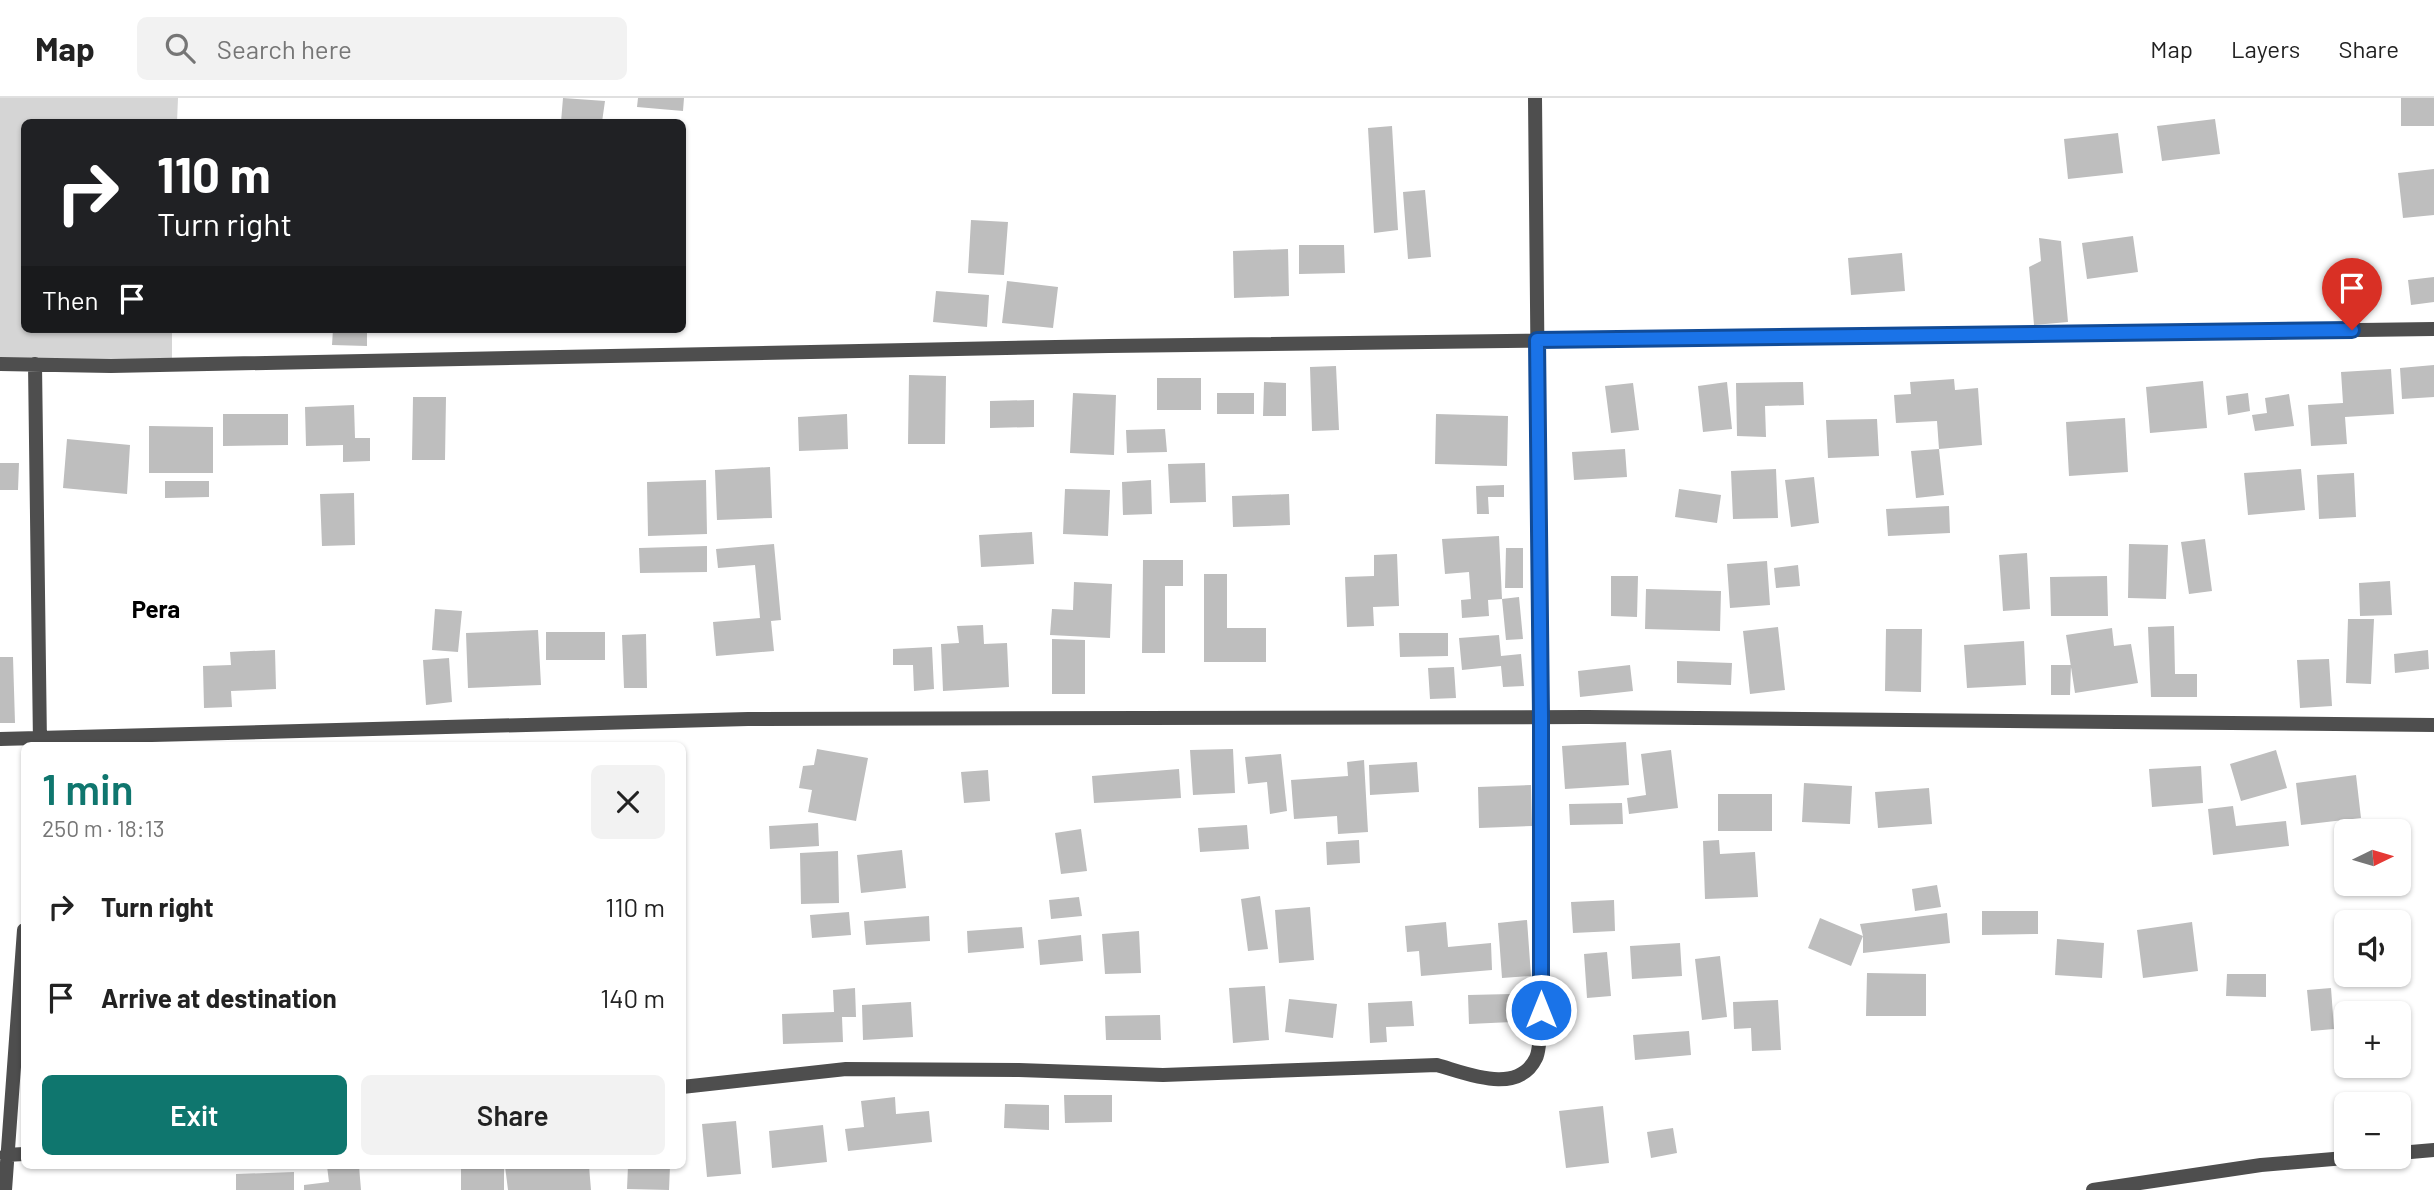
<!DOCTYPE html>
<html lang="en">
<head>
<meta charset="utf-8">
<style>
	body { margin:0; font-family:Barlow,sans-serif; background:#f2f2f2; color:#222; height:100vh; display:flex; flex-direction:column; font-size:26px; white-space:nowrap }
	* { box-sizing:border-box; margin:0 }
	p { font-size:23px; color:#767676 }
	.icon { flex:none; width:38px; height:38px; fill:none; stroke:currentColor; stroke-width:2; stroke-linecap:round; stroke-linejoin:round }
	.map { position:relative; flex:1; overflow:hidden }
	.drawer { position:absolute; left:21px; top:644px; width:665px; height:427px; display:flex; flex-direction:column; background:#fff; border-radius:10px; box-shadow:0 2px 5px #0004 }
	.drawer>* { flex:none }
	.guide { position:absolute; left:21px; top:21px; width:665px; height:214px; border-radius:10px; box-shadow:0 2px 5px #0004; background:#202124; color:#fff; overflow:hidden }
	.needle { width:46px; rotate:85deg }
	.fabs { position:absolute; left:2334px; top:721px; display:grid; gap:14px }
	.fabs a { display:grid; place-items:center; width:77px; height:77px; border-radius:10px; background:#fff; box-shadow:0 2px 5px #0004; font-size:35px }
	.pin { position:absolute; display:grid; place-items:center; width:60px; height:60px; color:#fff; margin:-72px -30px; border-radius:50% 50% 50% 0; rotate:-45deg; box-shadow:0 0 7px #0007 }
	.pin .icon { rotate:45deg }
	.me { position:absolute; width:77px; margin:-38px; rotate:0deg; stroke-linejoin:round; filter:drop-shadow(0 0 5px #0008) }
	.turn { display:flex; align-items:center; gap:24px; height:147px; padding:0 21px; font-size:32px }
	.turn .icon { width:91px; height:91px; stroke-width:2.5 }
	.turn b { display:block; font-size:49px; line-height:60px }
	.then { display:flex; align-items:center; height:66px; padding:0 21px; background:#0003; gap:14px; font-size:26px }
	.round { display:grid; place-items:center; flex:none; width:74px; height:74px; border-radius:10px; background:#f2f2f2 }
	.overview { display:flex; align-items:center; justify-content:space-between; height:119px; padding:0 21px }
	h1 { font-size:42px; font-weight:600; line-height:52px; color:#0f766e }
	.button { display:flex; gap:14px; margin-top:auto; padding:14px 21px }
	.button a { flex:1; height:80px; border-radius:10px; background:#0f766e; color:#fff; font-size:28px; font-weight:600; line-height:80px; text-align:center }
	.button a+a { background:#f2f2f2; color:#222 }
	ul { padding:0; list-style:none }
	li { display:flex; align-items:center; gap:21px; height:91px; padding:0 21px }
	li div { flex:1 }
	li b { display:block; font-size:26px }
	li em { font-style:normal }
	header { display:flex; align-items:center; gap:42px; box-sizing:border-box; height:98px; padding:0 35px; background:#fff; border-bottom:2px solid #e0e0e0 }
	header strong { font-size:33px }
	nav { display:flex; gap:38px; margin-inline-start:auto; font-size:24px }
	.search { width:490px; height:63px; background:#f2f2f2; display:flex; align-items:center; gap:18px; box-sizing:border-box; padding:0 24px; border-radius:10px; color:#767676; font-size:26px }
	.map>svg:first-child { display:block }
</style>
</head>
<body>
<header>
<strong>Map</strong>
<div class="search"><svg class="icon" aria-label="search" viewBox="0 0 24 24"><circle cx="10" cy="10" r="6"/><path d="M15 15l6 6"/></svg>Search here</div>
<nav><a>Map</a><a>Layers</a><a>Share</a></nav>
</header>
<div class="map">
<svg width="2434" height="1092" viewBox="0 0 2434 1092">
	<rect width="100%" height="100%" fill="#fff"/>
	<path fill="#d5d5d5" d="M0 0H178L177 24H24V231H172V267L0 266Z"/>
	<path fill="#bebebe" d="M563 0 605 3 602 24H561Z
		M638 0H684L683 13 637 9Z
		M2401 0H2434V28H2401Z
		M2215 21 2220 56 2162 63 2157 28Z
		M1392 28 1398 132 1374 135 1368 30Z
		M2118 35 2123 75 2068 81 2064 41Z
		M2434 71V117L2403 120 2398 75Z
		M1425 92 1431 159 1408 161 1403 94Z
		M971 122 1008 124 1004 177 968 175Z
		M2133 138 2138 174 2087 181 2082 145Z
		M2039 140 2061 143 2068 224 2034 227 2029 169 2041 163Z
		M1299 147H1344L1345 175 1299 176Z
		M1288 151 1289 198 1234 200 1233 153Z
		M1902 155 1905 193 1851 197 1848 160Z
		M2434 179V204L2411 207 2408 182Z
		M1007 183 1058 189 1053 230 1002 225Z
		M936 193 989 197 987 229 933 224Z
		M333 231H367V248L332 247Z
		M2434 267V299L2402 301 2400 270Z
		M1336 268 1339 332 1312 333 1310 269Z
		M2391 271 2394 316 2345 319 2347 346 2311 348 2308 307 2343 305 2341 274Z
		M909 277 946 278 945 346H908Z
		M1157 280H1201V312H1157Z
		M1954 281 1955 292 1978 290 1982 347 1939 351 1944 397 1916 400 1911 353 1939 351 1937 323 1896 325 1894 297 1911 296 1910 284Z
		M2203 283 2207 330 2150 335 2146 289Z
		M1264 284 1286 285V318H1263Z
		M1727 284 1732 331 1703 334 1698 288Z
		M1803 284 1804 307 1765 308 1766 339 1737 338 1736 285Z
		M1633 285 1639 332 1611 335 1605 288Z
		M1073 295 1116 297 1114 357 1070 355Z
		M1217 295H1254V316H1217Z
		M2248 295 2250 313 2228 317 2226 298Z
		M2289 296 2294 328 2255 333 2252 317 2267 315 2265 300Z
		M413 299H446L445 362H412Z
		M1034 302V329L990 330V303Z
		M354 307 355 340H370V363L343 364V347L306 348 305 309Z
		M223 316H288V347L223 348Z
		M847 316 848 351 799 353 798 319Z
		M1436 316 1508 318 1507 368 1435 366Z
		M2125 320 2128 374 2069 378 2066 324Z
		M1877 321 1879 358 1828 360 1826 322Z
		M149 328 213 329V375H149Z
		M1165 331 1167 354 1127 355 1126 332Z
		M67 341 130 347 127 396 63 390Z
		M1625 351 1627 379 1574 382 1572 354Z
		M0 365H19L18 392H0Z
		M1205 365 1206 404 1170 405 1168 366Z
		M770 369 772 420 717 422 715 372Z
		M1776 371 1778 420 1733 421 1731 373Z
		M2301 371 2305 412 2248 417 2244 375Z
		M2354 375 2356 419 2319 421 2317 377Z
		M1814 379 1819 425 1791 429 1785 382Z
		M706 382 707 436 648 438 647 384Z
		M1151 382 1152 416 1123 417 1122 384Z
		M165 383H209V399L165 400Z
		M1504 387V399H1488L1489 416H1477L1476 388Z
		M1065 391 1110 392 1108 438 1063 436Z
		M1679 391 1721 397 1717 425 1675 419Z
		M354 395 355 447 322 448 320 396Z
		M1289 396 1290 427 1233 429 1232 398Z
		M1949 408 1950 435 1888 438 1886 411Z
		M1032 434 1034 466 981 469 979 437Z
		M1499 438 1502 501 1488 502 1489 518 1462 520 1461 502 1471 501 1469 474 1445 476 1442 441Z
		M2205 441 2212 493 2189 496 2181 444Z
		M774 446 781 522 771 523 774 553 716 558 713 524 760 520 755 467 718 470 716 451Z
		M2129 446 2168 447 2166 501 2128 500Z
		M707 448V474L640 475 639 450Z
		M1506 450H1523V490H1505Z
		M2027 455 2030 511 2003 513 1999 457Z
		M1397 456 1399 508 1373 509 1374 528 1347 529 1345 479 1374 478V457Z
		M1143 462H1183V488H1165V555H1142Z
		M1767 463 1770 507 1730 510 1727 466Z
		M1798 467 1800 488 1776 490 1774 470Z
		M1204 476H1227V530H1266V564H1204Z
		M1611 478H1638L1637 519 1611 518Z
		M2107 478 2108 518H2051L2050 479Z
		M2390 483 2392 517 2360 518 2359 485Z
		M1074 484 1112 486 1110 540 1050 537 1052 511 1073 512Z
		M1646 491 1721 493 1720 533 1645 531Z
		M1519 499 1523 541 1506 542 1502 501Z
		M435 511 462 513 458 554 432 552Z
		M2348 521H2374L2371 586 2346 585Z
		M983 527 984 546 1007 545 1009 589 943 593 941 546 959 545 957 528Z
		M2174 528 2175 576H2197V599H2151L2148 529Z
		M1778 529 1785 592 1750 596 1743 533Z
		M2112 530 2114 548 2131 546 2138 585 2075 595 2066 537Z
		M1886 531H1922L1921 594 1885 593Z
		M538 532 541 587 468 590 466 535Z
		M546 534H605V562H546Z
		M1399 535H1448V558L1400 559Z
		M646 536 647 590H624L622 537Z
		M1499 537 1501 558 1521 556 1524 588 1503 589 1501 568 1462 572 1459 540Z
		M1052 541 1085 542V596H1052Z
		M2024 543 2026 587 1967 590 1964 547Z
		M932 549 934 591 914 593 913 567H893V551Z
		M275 552 276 591 231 593 232 609 204 610 203 568 231 567 230 554Z
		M2428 552 2429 571 2395 575 2394 556Z
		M0 559H13L15 625H0Z
		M449 560 452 604 426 607 423 562Z
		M2329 561 2332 608 2300 610 2297 562Z
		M1677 563 1732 565 1731 587 1677 585Z
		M1630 567 1633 593 1580 599 1578 573Z
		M2051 567H2071L2070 597H2051Z
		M1454 569 1456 600 1430 601 1428 570Z
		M1626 644 1629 687 1565 691 1562 648Z
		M817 651 868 660 856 723 808 714 812 692 799 690 803 668 814 667Z
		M1233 651 1235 695 1193 697 1190 652Z
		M1671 652 1678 710 1629 716 1627 700 1646 697 1641 656Z
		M2276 652 2287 690 2241 703 2230 666Z
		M1281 656 1287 713 1270 716 1267 684 1248 686 1245 659Z
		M1364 662 1368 734 1338 736 1337 718 1294 721 1291 682 1348 678 1347 664Z
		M1417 664 1419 694 1370 697 1369 667Z
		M2201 668 2203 705 2152 709 2149 671Z
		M1179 671 1181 700 1094 705 1092 678Z
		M988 672 990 703 964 705 961 674Z
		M2356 677 2361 720 2301 727 2296 685Z
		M1804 685 1852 688 1850 726 1802 724Z
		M1531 687 1532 728 1479 730 1478 689Z
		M1929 690 1932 726 1878 730 1875 694Z
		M1718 696H1772V733H1718Z
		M1622 705 1623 726 1570 727 1569 706Z
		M2233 708 2236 728 2286 723 2289 748 2213 757 2208 711Z
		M818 725 819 748 770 751 769 728Z
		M1247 727 1249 751 1200 754 1198 730Z
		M1081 731 1087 773 1061 776 1055 735Z
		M1359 742 1360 765 1327 767 1326 744Z
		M1719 742 1720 756 1755 754 1758 799 1705 801 1703 743Z
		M902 752 906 790 861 795 857 757Z
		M838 753 839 805 801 806 800 755Z
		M1937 787 1941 809 1915 813 1912 791Z
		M1260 798 1268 851 1248 853 1241 801Z
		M1079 799 1082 818 1051 821 1049 802Z
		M1614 802 1615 833 1573 835 1571 804Z
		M1310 809 1314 862 1279 865 1275 812Z
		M1982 813H2038V836L1982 837Z
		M849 814 851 837 812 840 810 817Z
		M1947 815 1950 845 1863 855V838L1860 826Z
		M929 818 930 843 866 847 864 823Z
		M1820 820 1863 838 1851 868 1808 850Z
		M1527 822 1531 878 1502 880 1498 825Z
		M1446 824 1448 849 1491 845 1492 872 1421 878 1419 853 1407 854 1405 828Z
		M2192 824 2198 873 2143 880 2137 832Z
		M1022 829 1024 850 968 855 967 833Z
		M1139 833 1141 875 1105 876 1102 836Z
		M1081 837 1083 863 1040 867 1038 842Z
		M2057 841 2104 845 2102 880 2055 877Z
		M1680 845 1682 878 1632 881 1630 848Z
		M1607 854 1611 898 1587 900 1584 856Z
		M1720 858 1727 919 1702 922 1695 861Z
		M1867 875 1926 876V918H1866Z
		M2227 876H2266V899L2226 898Z
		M1265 888 1269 942 1233 945 1229 890Z
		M855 890 856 919H842L843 944 783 946 782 916 834 914 833 892Z
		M2331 890 2334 931 2311 933 2307 892Z
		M1511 896 1512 924 1469 926 1468 897Z
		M1289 901 1337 906 1333 940 1285 934Z
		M1778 902 1781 952 1752 953 1751 930 1734 931 1733 904Z
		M1412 903 1414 928 1386 929 1387 944 1370 945 1368 905Z
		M911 904 913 939 863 942 862 907Z
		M1160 917 1161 942H1106L1105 918Z
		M1689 933 1691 957 1635 962 1633 937Z
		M1064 997H1112V1024L1065 1025Z
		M895 999 896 1016 929 1013 932 1044 848 1053 845 1031 864 1029 861 1003Z
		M1005 1006 1049 1007V1032L1004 1030Z
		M1603 1008 1609 1065 1566 1070 1559 1013Z
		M736 1023 741 1076 707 1079 702 1026Z
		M823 1027 827 1064 772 1070 769 1033Z
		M1673 1030 1677 1055 1651 1060 1647 1034Z
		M327 1068H359L361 1092H304V1087L329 1084Z
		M461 1068H504V1092H461Z
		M505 1068H589L591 1092H508Z
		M628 1068H670L669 1092 627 1091Z
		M294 1074V1092H236V1076Z"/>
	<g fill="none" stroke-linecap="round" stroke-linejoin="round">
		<path stroke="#4e4e4e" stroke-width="14" d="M0 266 111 268 1109 248 2434 231
			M35 266 40 646
			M0 641 748 621 1587 619 2434 627
			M682 989 846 971 1019 972 1163 977 1437 967C1466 975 1518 998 1536 960 1541 950 1540 924 1541 912V619L1535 0
			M2399 1055 2434 1052
			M6 1057 24 1056
			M5 1092 24 832
			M2093 1092 2261 1067 2357 1059"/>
	</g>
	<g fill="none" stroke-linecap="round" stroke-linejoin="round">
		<defs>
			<path id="route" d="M1541 912V619L1537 242 2352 232"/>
		</defs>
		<use href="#route" stroke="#114b97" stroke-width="18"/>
		<use href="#route" stroke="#1a73e8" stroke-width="12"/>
	</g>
	<g text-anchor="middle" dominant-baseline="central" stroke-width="5" stroke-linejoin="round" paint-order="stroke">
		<g font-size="24" font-weight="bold" fill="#000" stroke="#fff">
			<text x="156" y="510">Pera</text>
		</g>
	</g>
</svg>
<div class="fabs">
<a><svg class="needle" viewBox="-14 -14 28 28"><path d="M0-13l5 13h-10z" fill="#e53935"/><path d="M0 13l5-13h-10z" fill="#767676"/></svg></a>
<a><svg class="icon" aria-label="sound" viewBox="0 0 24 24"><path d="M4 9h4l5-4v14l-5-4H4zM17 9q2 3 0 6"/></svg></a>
<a>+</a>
<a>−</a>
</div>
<div class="pin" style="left:2352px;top:232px;background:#d93025"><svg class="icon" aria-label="arrive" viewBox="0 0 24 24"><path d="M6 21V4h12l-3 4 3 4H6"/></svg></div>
<svg class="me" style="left:1541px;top:912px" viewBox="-20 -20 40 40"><circle r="17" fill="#1a73e8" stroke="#fff" stroke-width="3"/><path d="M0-11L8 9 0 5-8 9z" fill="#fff"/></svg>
<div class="guide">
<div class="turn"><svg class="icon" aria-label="right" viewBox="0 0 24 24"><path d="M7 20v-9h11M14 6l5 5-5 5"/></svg><div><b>110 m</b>Turn right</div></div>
<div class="then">Then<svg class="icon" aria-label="arrive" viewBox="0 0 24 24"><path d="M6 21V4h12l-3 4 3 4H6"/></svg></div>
</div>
<section class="drawer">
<div class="overview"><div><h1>1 min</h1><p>250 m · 18:13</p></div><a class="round"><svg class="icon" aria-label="close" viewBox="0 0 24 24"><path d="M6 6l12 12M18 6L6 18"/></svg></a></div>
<ul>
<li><svg class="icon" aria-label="right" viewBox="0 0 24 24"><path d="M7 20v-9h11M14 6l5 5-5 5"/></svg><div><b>Turn right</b></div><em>110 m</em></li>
<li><svg class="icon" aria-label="arrive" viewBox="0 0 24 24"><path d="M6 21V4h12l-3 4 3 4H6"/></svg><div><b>Arrive at destination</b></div><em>140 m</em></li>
</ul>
<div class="button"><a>Exit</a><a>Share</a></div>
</section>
</div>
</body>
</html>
